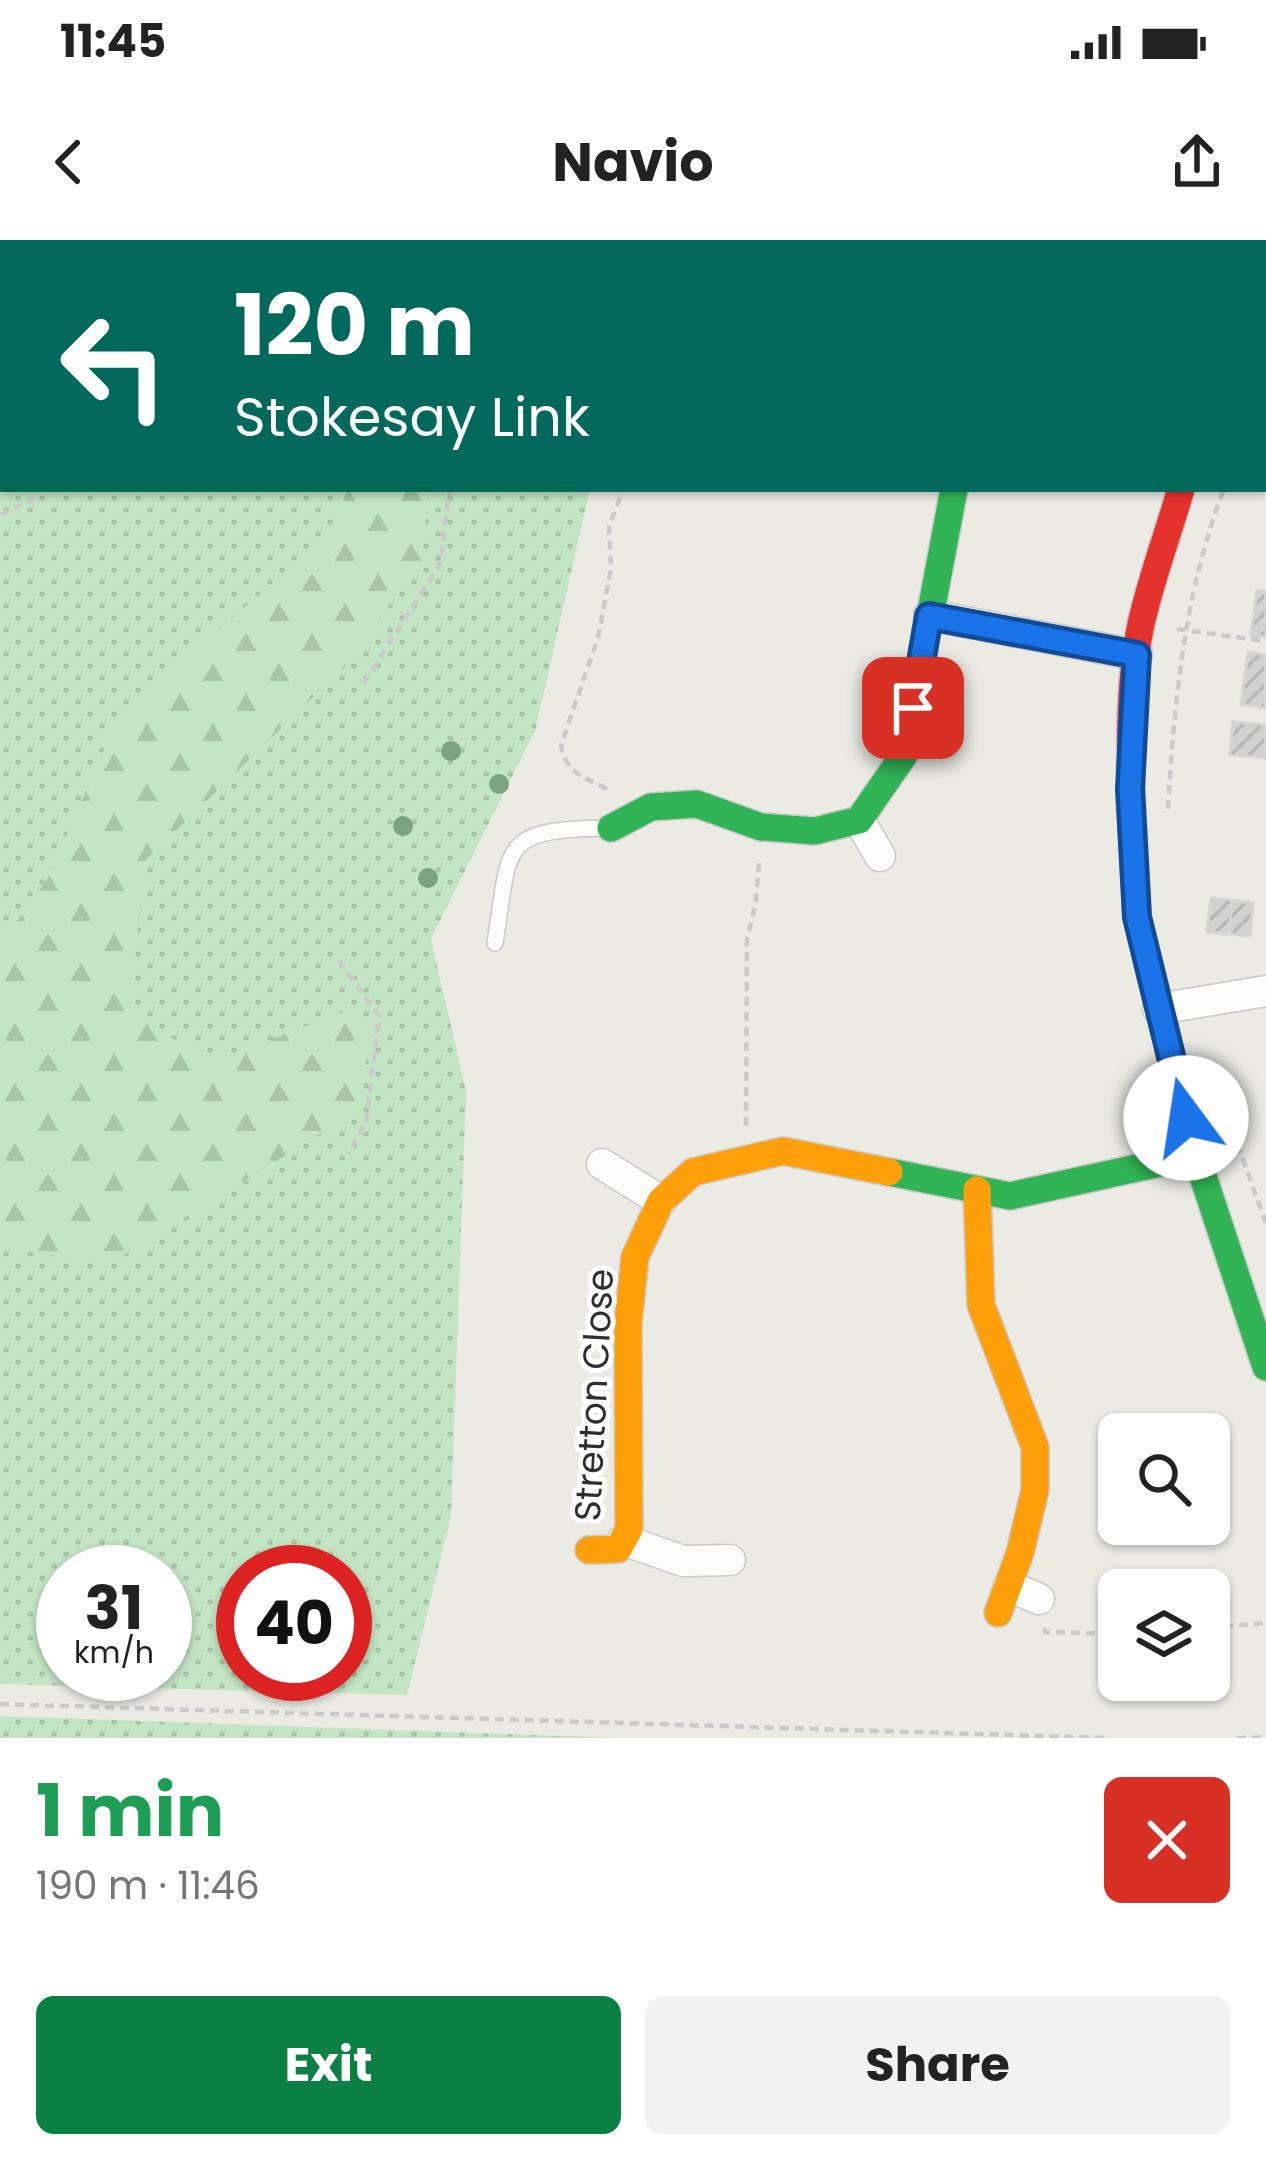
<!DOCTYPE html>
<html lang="en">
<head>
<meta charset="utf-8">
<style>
	body { margin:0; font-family:Poppins,sans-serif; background:#f2f2f2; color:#222; height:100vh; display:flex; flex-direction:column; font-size:45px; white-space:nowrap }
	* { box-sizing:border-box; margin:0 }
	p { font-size:39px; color:#767676 }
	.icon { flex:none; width:66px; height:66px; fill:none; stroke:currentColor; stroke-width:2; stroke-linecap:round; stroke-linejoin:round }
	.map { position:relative; height:1498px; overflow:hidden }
	.details { display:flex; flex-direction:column; background:#fff; flex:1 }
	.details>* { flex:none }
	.top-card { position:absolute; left:0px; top:0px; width:1266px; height:252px; box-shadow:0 3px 9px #0004; background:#00695c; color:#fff; overflow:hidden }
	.buttons { position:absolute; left:1098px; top:1173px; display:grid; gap:24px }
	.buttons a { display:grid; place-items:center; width:132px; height:132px; border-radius:18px; background:#fff; box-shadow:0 3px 9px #0004; font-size:60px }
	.speed { position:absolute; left:36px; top:1305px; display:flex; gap:24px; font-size:60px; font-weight:700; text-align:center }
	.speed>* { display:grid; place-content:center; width:156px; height:156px; border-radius:50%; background:#fff; box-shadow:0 3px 9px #0004; line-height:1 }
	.speed small { font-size:30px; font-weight:400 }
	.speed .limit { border:18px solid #d22; background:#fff; color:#111 }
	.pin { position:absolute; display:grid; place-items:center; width:102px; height:102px; color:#fff; margin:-51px; border-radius:24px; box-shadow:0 6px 18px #0006 }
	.me { position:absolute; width:132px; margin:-66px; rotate:346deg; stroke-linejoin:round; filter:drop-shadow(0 0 9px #0008) }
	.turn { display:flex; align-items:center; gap:42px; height:252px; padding:0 36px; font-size:54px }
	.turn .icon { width:156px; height:156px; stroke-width:2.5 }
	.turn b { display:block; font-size:84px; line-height:102px }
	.round { display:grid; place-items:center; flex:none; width:126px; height:126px; border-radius:18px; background:#f2f2f2 }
	.head { display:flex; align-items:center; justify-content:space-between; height:204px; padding:0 36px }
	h1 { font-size:72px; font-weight:700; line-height:90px; color:#1e9e55 }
	.action { display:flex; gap:24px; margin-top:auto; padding:24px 36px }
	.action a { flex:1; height:138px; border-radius:18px; background:#0b8043; color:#fff; font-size:48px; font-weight:700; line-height:138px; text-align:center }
	.action a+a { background:#f2f2f2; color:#222 }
	.status { display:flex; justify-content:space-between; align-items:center; height:84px; padding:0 60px; background:#fff; direction:ltr }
	.status svg { height:33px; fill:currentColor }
	header { display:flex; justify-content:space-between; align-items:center; height:156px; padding:0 36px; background:#fff; font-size:54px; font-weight:700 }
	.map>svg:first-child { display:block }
</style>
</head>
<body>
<div class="status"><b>11:45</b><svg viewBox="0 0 49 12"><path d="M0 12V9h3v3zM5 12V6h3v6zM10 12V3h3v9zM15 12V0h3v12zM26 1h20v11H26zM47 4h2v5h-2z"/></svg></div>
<header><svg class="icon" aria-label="back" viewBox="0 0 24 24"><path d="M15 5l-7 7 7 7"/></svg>Navio<svg class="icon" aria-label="share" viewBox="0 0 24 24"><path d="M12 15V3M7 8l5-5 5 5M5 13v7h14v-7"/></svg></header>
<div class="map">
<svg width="1266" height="1498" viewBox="0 0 1266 1498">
	<defs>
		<pattern id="grass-dots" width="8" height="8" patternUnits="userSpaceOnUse" patternTransform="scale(3)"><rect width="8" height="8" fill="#c3e5c3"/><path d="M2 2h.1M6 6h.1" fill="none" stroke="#a8c5a8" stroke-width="1.8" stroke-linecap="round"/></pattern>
		<pattern id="forest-firs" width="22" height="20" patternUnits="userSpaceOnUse" patternTransform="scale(3)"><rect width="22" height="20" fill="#c3e5c3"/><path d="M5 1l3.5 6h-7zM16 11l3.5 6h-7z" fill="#a8c5a8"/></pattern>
		<pattern id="building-hatch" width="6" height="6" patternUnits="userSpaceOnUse" patternTransform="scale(3)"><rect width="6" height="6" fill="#d1d2cd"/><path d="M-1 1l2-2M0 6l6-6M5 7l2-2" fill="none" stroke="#b4b5b0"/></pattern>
	</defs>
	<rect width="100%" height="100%" fill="#ebebe4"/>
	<path fill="url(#grass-dots)" fill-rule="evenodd" d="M0 0H619L3 3V249H590L535 491 431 699 466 851 451 1276 407 1455 0 1444ZM63 1332H165V1434H63ZM243 1332H345V1434H243Z
		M0 1476 619 1498H0Z"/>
	<path fill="url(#forest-firs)" d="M348 249H429L421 320 348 423 145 621 129 771 211 822 344 772 373 793 354 873 109 1024 0 1007V705L48 638 118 477 326 297Z"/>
	<path fill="url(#building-hatch)" stroke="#d6d6d0" stroke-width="3" d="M1257 350 1266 352V397L1251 395Z
		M1248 412 1266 415 1265 468 1241 464Z
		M1233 482 1266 485V518L1230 515Z
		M1211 658 1232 660 1229 694 1207 692Z
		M1232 660 1253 663 1250 696 1229 694Z"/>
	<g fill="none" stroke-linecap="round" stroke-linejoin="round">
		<defs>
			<path id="lane" d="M495 703C511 603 498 590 608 588"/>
			<path id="street" d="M1063 3 1065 0
				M929 375 1137 415
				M859 580 880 616
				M1158 769 1266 751
				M602 924 661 961
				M623 1300 683 1321 730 1320
				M1009 1346 1039 1359"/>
			<path id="fast" d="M611 588 651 567 697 564 761 587 815 591 859 580 904 515 954 249
				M1135 637 1137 677 1196 915 1266 1127
				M889 932 1010 956 1196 915"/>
			<path id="slow" d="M1263 62 1266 56
				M977 950 981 1065 1035 1207V1250L1020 1313 998 1373
				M589 1310 618 1309 629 1289 628 1083 635 1017 661 961 693 932 783 911 889 932"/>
			<path id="jam" d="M1135 637C1131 561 1125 459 1141 384 1151 339 1168 294 1181 249"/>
		</defs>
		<use href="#lane" stroke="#cac9c8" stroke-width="18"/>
		<use href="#street" stroke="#cac9c8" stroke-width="33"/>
		<use href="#fast" stroke="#cac9c8" stroke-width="30"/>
		<use href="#slow" stroke="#cac9c8" stroke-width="30"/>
		<use href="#jam" stroke="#cac9c8" stroke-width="30"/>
		<path stroke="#cacac9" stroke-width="4.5" stroke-dasharray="9 6" stroke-linecap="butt" d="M651 0V3
			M1263 149 1266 144
			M0 275 35 258
			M1177 389 1266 401
			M364 443 441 322 449 249
			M607 549C584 537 565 533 561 505L598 398 611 328 609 287 623 249
			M1168 569C1174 462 1185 349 1224 249
			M339 721 379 776 366 882 348 914
			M1217 848 1266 983
			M746 886 747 699 756 662 759 623
			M1044 1388 1045 1392 1119 1394
			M1209 1388 1266 1383
			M0 1464 1110 1498
			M1237 1498 1266 1497"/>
		<use href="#lane" stroke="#fcfcfb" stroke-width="15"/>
		<use href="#street" stroke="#fcfcfb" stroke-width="30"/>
		<use href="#fast" stroke="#30b455" stroke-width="27"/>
		<use href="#slow" stroke="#ff9f0a" stroke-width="27"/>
		<use href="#jam" stroke="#e5322d" stroke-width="27"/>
	</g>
	<g fill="#7ba382">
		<circle cx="451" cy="511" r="10"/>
		<circle cx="499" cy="544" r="10"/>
		<circle cx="403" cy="586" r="10"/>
		<circle cx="428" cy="638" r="10"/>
	</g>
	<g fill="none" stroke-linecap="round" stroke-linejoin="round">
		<defs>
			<path id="route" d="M913 468 929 376 1137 415 1130 549 1137 677 1186 878"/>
		</defs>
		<use href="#route" stroke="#114b97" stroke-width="30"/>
		<use href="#route" stroke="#1a73e8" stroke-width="21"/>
	</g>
	<g text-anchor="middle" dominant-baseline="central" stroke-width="10" stroke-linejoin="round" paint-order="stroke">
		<g font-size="36" fill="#2e2e2e" stroke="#fff">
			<text transform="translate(594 1155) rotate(-87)">Stretton Close</text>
		</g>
	</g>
</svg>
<div class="buttons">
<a><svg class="icon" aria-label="search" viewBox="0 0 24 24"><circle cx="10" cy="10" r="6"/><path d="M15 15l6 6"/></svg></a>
<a><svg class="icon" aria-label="layers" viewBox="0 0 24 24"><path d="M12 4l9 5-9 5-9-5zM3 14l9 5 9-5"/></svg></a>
</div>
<div class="speed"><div>31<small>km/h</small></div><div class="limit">40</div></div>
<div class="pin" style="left:913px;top:468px;background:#d93025"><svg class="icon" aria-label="arrive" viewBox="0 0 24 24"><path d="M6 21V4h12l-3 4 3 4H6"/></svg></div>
<svg class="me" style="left:1186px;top:878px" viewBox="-20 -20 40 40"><circle r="19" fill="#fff"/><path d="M0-13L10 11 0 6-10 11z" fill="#1a73e8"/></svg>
<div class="top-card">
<div class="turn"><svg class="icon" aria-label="left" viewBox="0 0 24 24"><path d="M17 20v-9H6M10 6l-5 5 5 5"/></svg><div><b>120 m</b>Stokesay Link</div></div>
</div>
</div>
<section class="details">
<div class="head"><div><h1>1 min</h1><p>190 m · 11:46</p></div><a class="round" style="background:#d93025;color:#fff"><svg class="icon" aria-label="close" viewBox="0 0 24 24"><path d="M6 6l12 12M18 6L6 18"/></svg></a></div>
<div class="action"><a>Exit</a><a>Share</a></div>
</section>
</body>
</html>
